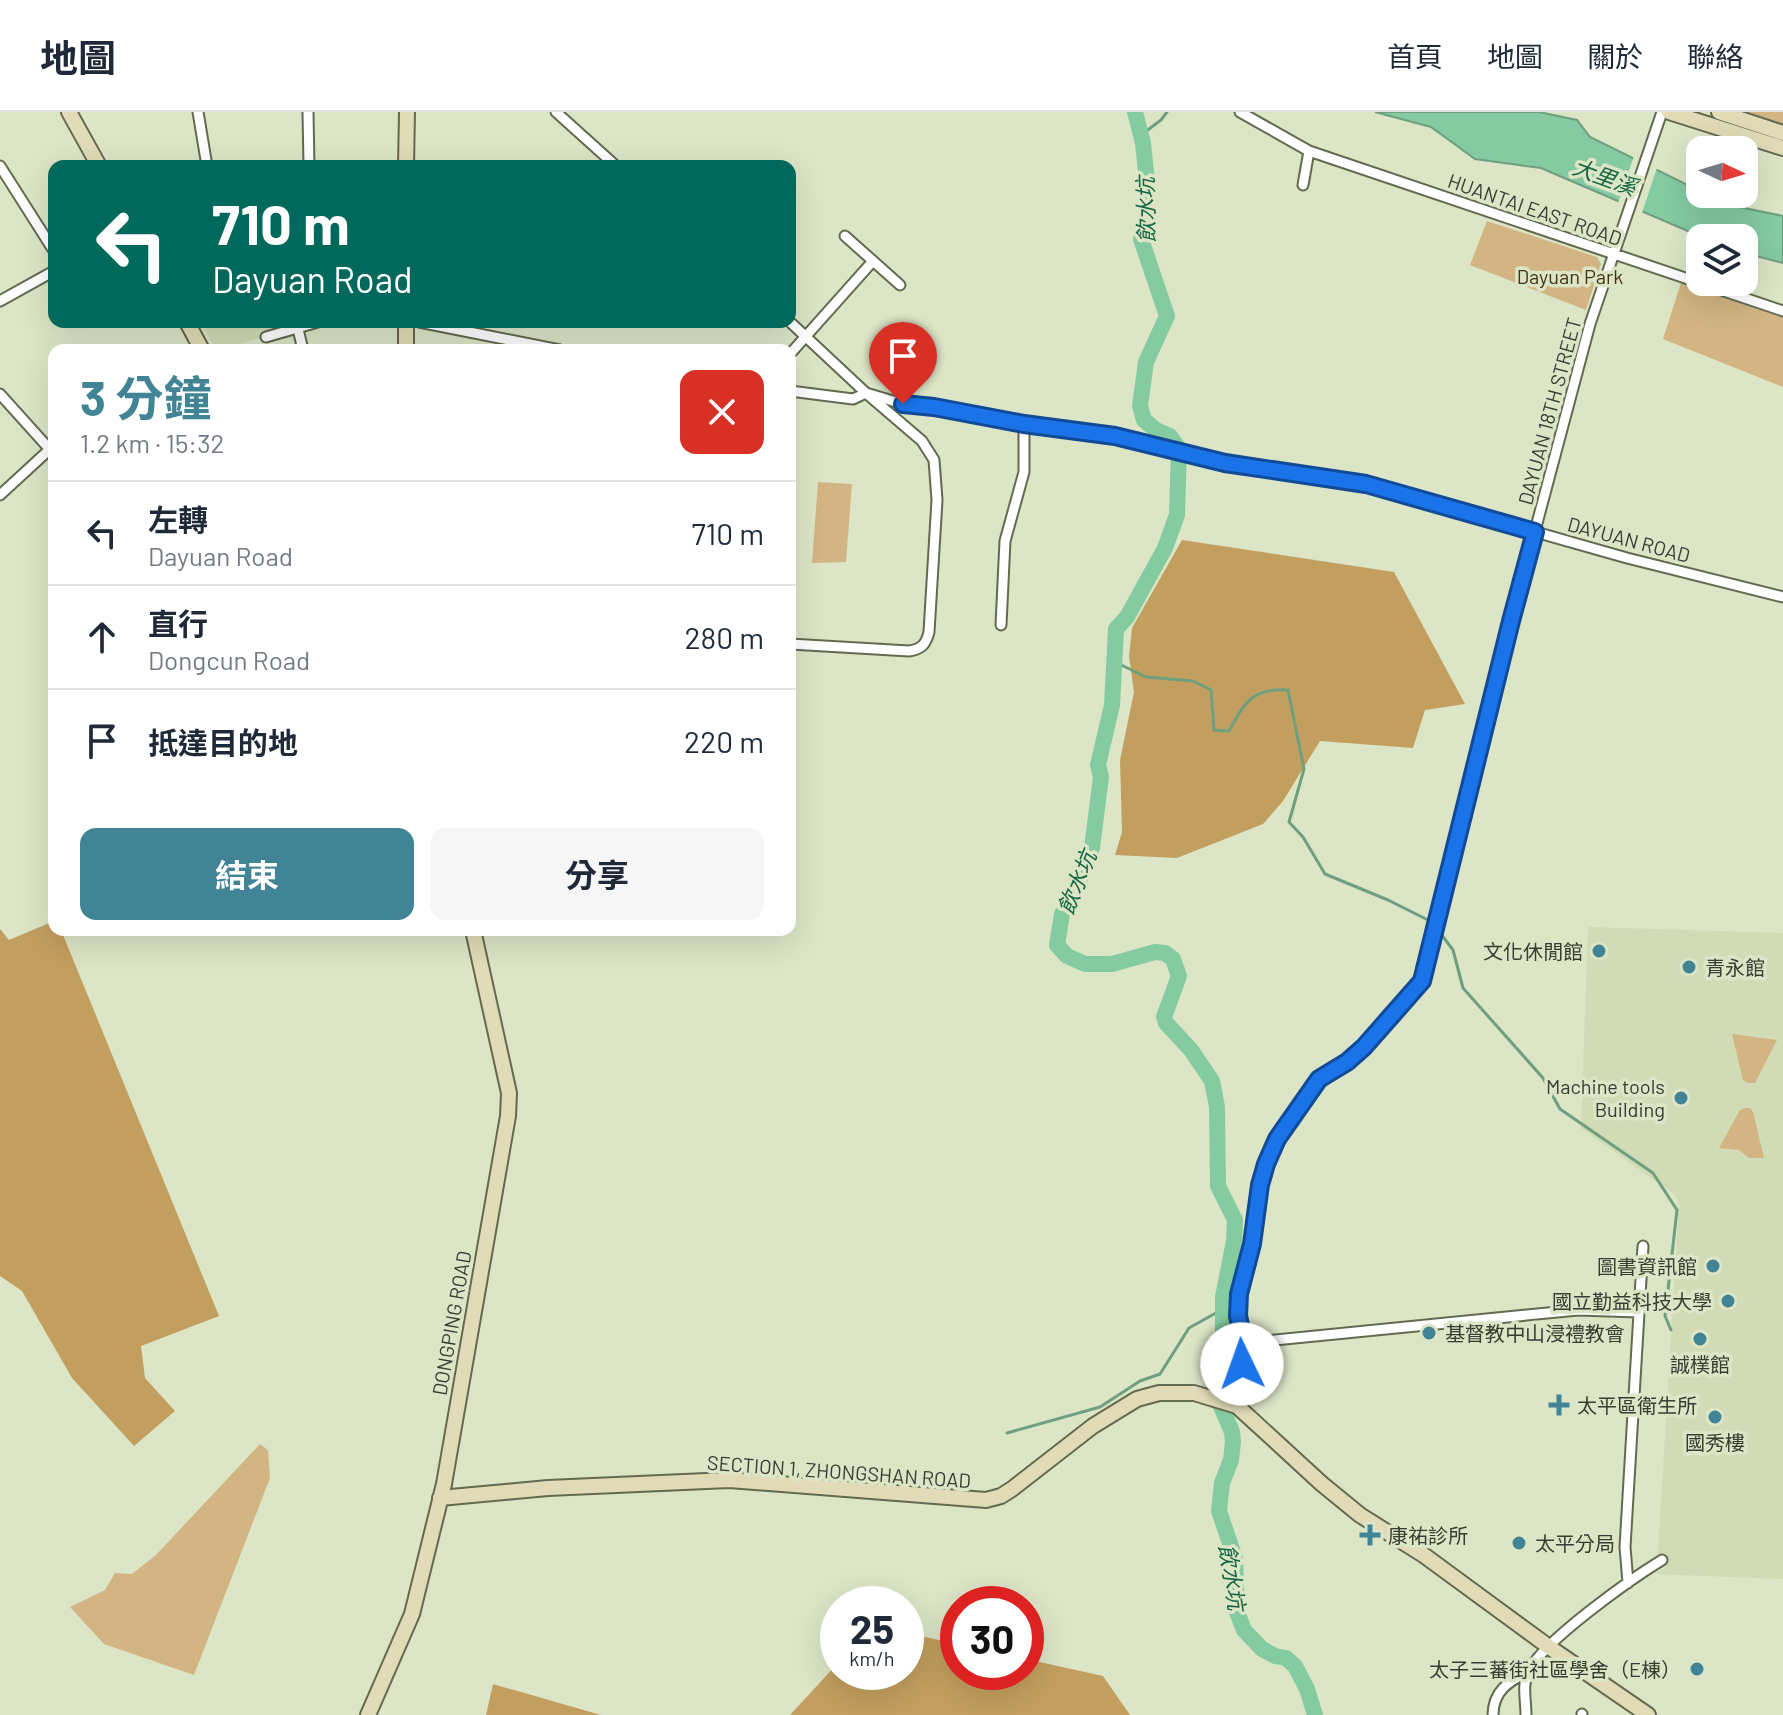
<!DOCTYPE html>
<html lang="zh-TW">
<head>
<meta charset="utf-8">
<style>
	body { margin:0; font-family:Barlow,"Noto Sans TC",sans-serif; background:#f6f6f7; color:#1f2937; height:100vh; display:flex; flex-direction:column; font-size:30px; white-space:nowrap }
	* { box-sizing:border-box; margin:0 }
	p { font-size:26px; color:#747a83 }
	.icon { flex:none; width:44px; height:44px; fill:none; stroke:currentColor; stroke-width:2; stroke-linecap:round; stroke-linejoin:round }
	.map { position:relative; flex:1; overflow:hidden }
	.panel { position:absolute; left:48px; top:232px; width:748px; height:592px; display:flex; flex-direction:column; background:#fff; border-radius:16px; box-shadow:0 8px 32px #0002 }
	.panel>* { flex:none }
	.banner { position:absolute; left:48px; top:48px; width:748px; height:168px; border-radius:16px; box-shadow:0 8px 32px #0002; background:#00695c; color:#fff; overflow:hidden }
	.needle { width:52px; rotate:94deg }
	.buttons { position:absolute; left:1686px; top:24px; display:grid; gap:16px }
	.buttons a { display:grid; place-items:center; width:72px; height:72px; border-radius:16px; background:#fff; box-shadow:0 8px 32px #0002; font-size:40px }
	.speed { position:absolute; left:820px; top:1474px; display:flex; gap:16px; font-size:40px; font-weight:700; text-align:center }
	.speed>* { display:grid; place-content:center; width:104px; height:104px; border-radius:50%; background:#fff; box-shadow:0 8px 32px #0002; line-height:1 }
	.speed small { font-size:20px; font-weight:400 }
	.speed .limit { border:12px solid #d22; background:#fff; color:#111 }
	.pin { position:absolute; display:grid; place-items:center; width:68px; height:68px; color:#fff; margin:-82px -34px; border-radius:50% 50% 50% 0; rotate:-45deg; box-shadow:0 0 8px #0007 }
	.pin .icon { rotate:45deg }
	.me { position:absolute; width:88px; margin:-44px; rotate:357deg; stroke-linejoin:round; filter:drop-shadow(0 0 6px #0008) }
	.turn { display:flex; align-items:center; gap:28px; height:168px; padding:0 32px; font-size:36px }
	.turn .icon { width:104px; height:104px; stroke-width:2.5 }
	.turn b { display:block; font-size:56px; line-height:68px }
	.round { display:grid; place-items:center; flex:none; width:84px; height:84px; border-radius:16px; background:#f6f6f7 }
	.summary { display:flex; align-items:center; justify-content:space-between; height:136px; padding:0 32px }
	h1 { font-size:48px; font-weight:700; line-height:60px; color:#418495 }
	.primary-button { display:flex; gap:16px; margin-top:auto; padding:16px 32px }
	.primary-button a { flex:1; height:92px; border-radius:16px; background:#418495; color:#fff; font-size:32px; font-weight:700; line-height:92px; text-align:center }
	.primary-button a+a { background:#f6f6f7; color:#1f2937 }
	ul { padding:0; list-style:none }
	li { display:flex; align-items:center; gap:24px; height:104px; padding:0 32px; border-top:2px solid #e0e1e3 }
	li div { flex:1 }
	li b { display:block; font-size:30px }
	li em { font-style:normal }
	header { display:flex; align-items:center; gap:48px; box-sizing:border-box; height:112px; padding:0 40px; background:#fff; border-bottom:2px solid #e0e1e3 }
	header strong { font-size:38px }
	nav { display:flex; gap:44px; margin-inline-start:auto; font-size:28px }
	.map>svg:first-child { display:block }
</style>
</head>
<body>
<header>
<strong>地圖</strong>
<nav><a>首頁</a><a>地圖</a><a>關於</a><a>聯絡</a></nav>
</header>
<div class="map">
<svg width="1783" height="1603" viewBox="0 0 1783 1603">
	<rect width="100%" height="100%" fill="#dde5c7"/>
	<path fill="#d1dbb6" d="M200 210H315L216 238Z
		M1588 815 1783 821V1467L1655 1462 1666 1455 1658 1441 1679 1091 1674 1082 1581 1016Z"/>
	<path fill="#d2b582" d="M1739 0H1783V15Z
		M1487 109 1597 145 1601 152 1586 198 1470 153Z
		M1681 171 1783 206V275L1663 227Z
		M818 370 852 372 846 450 812 451Z
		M1732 922 1777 928 1755 971H1748L1743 968Z
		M1746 996H1750L1753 1000 1764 1046H1749L1739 1038 1719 1036 1740 998Z
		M260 1332 268 1338 270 1366 194 1563 104 1532 70 1495 105 1478 115 1461 132 1462 156 1443Z"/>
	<path fill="#c39f5f" d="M1182 428 1394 460 1465 592 1425 598 1413 636 1320 629 1283 689 1263 712 1177 746 1115 743 1122 720 1120 648 1134 580 1129 544 1132 516Z
		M54 809V818H61L219 1204 141 1234 145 1266 175 1299 134 1334 72 1266 22 1179 0 1164V817L9 828Z
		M906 1521 958 1532V1560H1026V1547L1103 1564 1130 1603H790L838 1551V1560H906Z
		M493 1572 601 1603H486Z"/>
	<path fill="#84cba2" stroke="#6ea080" stroke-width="2" d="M1375 0H1539L1577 8 1590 25 1700 79V82L1720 91 1783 104V151L1744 141V126H1704L1541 56 1475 47 1431 15Z"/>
	<path fill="#dde5c7" d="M1635 41 1658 53 1641 104 1617 94Z"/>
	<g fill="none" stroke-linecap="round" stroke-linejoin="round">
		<path stroke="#6ea080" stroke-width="3" d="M1141 23 1161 8 1167 0
			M1113 549 1146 565 1193 569 1211 578 1214 618 1229 619C1245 590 1252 576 1288 578L1304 657 1289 710 1303 725 1325 762 1388 788 1430 809
			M1441 822 1453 838 1463 876 1543 966 1560 997 1653 1061 1677 1098 1665 1204 1671 1218
			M1007 1321 1100 1295 1140 1269 1160 1262 1189 1216 1223 1197"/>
		<path stroke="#84cba2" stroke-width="16" d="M1135 0 1143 31 1146 60V105L1141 127 1167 204 1146 250 1140 294 1144 308 1156 318 1170 324 1179 337 1177 403 1165 436 1127 505 1116 517 1112 593 1098 653 1101 665 1092 736 1071 790 1062 802 1057 833 1067 844 1085 852H1112L1155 840 1165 841 1173 847 1179 864 1164 905 1166 911 1191 938 1212 969 1217 995 1218 1074 1235 1108 1234 1129 1223 1185V1268L1220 1292 1232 1320 1233 1330 1231 1348 1222 1371 1219 1399 1235 1446 1237 1500 1244 1518 1262 1537 1275 1544 1286 1546 1295 1554 1307 1577 1315 1603"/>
		<defs>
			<path id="street" d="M198 0 207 54
				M308 0 309 54
				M556 0 616 54
				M1240 0 1309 39
				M0 54 54 139
				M1303 73 1309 39 1783 199
				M845 124 900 173
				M0 189 54 159
				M419 210 560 238
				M790 210 866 281 922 329 934 348 937 388 929 520C926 532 922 537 909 539L790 532
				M298 217 303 238
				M266 225 318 210
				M790 242 873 149
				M790 279 853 287 866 281 903 292 934 295 1024 312 1115 324 1225 351 1366 372 1627 446 1783 485
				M0 282 54 342
				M0 383 49 338
				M1001 513 1005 429 1024 360V312
				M1244 1231 1578 1198 1639 1200
				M1238 1295 1244 1231 1238 1204 1239 1182 1252 1132 1260 1073 1266 1052 1277 1027 1319 967 1347 950 1364 935 1422 869 1511 509 1590 212 1662 0
				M1628 1471 1625 1435 1643 1134
				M1582 1602V1603
				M1493 1603C1493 1579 1509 1569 1529 1559
				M1526 1603C1526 1589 1522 1573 1528 1560 1543 1529 1631 1467 1662 1448"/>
			<path id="secondary" d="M69 0 99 54
				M1669 0 1783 36
				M1719 0 1783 21
				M406 54 407 0
				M187 210 202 238
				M406 210V238
				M440 1386 548 1376 729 1368 986 1388 1001 1384 1012 1377 1093 1314 1137 1287 1159 1281H1194L1237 1294 1322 1372 1360 1403 1425 1444 1549 1535 1648 1603
				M368 1603 412 1502 444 1372 508 1004 509 981 473 818"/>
		</defs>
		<use href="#street" stroke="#636a50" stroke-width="13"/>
		<use href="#secondary" stroke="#636a50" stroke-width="18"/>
		<use href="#street" stroke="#fff" stroke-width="9"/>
		<use href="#secondary" stroke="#e1dcb7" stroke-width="14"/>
	</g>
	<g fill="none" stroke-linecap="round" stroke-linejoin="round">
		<defs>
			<path id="route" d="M903 292 934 295 1024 312 1115 324 1225 351 1366 372 1535 420 1511 509 1422 869 1364 935 1347 950 1319 967 1277 1027 1266 1052 1260 1073 1252 1132 1239 1182 1238 1204 1244 1231 1242 1252"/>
		</defs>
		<use href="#route" stroke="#114b97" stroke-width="20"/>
		<use href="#route" stroke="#1a73e8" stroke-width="14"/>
	</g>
	<g fill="#418495" stroke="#dde5c7" stroke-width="3">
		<circle cx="1599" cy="839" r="8"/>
		<circle cx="1689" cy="855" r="8"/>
		<circle cx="1681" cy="986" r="8"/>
		<circle cx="1713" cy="1154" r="8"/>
		<circle cx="1728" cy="1189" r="8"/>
		<circle cx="1429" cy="1221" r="8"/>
		<circle cx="1700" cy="1227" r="8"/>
		<path d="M1555 1281h8v8h8v8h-8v8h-8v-8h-8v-8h8z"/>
		<circle cx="1715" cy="1305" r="8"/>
		<path d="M1366 1411h8v8h8v8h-8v8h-8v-8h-8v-8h8z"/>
		<circle cx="1519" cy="1431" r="8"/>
		<circle cx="1697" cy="1557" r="8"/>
	</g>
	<g text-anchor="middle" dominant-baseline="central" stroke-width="7" stroke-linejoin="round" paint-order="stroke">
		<g font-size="20" fill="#393c30" stroke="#dde5c7">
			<text transform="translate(1535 97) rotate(19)">HUANTAI EAST ROAD</text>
			<text transform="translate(1549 299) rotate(-75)">DAYUAN 18TH STREET</text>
			<text transform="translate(1629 427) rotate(15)">DAYUAN ROAD</text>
			<text transform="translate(451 1211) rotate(-80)">DONGPING ROAD</text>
			<text transform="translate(839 1359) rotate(4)">SECTION 1, ZHONGSHAN ROAD</text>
		</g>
		<g font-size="20" fill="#433316" stroke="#dde5c7">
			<text x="1570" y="164">Dayuan Park</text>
		</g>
		<g font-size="20" fill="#393c30" stroke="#dde5c7" text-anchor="end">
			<text x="1583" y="839">文化休閒館</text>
			<text x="1705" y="855" text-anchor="start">青永館</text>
			<text x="1665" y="974">Machine tools<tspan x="1665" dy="23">Building</tspan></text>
			<text x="1697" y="1154">圖書資訊館</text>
			<text x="1712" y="1189">國立勤益科技大學</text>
			<text x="1445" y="1221" text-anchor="start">基督教中山浸禮教會</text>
			<text x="1700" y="1252" text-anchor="middle">誠樸館</text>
			<text x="1577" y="1293" text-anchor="start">太平區衛生所</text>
			<text x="1715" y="1330" text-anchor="middle">國秀樓</text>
			<text x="1388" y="1423" text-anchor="start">康祐診所</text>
			<text x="1535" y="1431" text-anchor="start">太平分局</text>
			<text x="1681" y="1557">太子三蕃街社區學舍（E棟）</text>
		</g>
		<g font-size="22" font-style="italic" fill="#156842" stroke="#dde5c7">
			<text transform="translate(1605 64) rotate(20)">大里溪</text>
			<text transform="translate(1145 98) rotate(-91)">飲水坑</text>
			<text transform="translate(1076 770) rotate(-68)">飲水坑</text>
			<text transform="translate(1233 1465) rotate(81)">飲水坑</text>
		</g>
	</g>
</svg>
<div class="buttons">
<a><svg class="needle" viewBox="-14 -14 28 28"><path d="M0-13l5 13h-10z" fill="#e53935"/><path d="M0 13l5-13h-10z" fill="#747a83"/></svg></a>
<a><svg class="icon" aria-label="layers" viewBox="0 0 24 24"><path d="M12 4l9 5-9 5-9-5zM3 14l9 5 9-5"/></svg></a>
</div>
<div class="speed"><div>25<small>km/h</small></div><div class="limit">30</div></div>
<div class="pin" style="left:903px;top:292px;background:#d93025"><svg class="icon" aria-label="arrive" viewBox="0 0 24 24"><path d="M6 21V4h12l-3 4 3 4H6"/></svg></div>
<svg class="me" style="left:1242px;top:1252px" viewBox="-20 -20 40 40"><circle r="19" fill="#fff"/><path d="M0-13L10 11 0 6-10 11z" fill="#1a73e8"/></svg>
<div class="banner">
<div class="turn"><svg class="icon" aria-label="left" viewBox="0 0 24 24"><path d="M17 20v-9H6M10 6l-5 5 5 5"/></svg><div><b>710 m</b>Dayuan Road</div></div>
</div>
<section class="panel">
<div class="summary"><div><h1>3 分鐘</h1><p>1.2 km · 15:32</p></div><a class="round" style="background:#d93025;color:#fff"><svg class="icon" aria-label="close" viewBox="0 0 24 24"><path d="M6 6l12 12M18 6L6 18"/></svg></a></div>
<ul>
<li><svg class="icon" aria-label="left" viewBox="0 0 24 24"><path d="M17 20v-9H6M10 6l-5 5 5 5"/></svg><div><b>左轉</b><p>Dayuan Road</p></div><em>710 m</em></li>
<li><svg class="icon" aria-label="ahead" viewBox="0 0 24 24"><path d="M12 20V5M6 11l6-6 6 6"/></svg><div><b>直行</b><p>Dongcun Road</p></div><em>280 m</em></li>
<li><svg class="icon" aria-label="arrive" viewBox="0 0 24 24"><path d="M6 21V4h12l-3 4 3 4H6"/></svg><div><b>抵達目的地</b></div><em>220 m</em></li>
</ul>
<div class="primary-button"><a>結束</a><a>分享</a></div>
</section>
</div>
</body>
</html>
